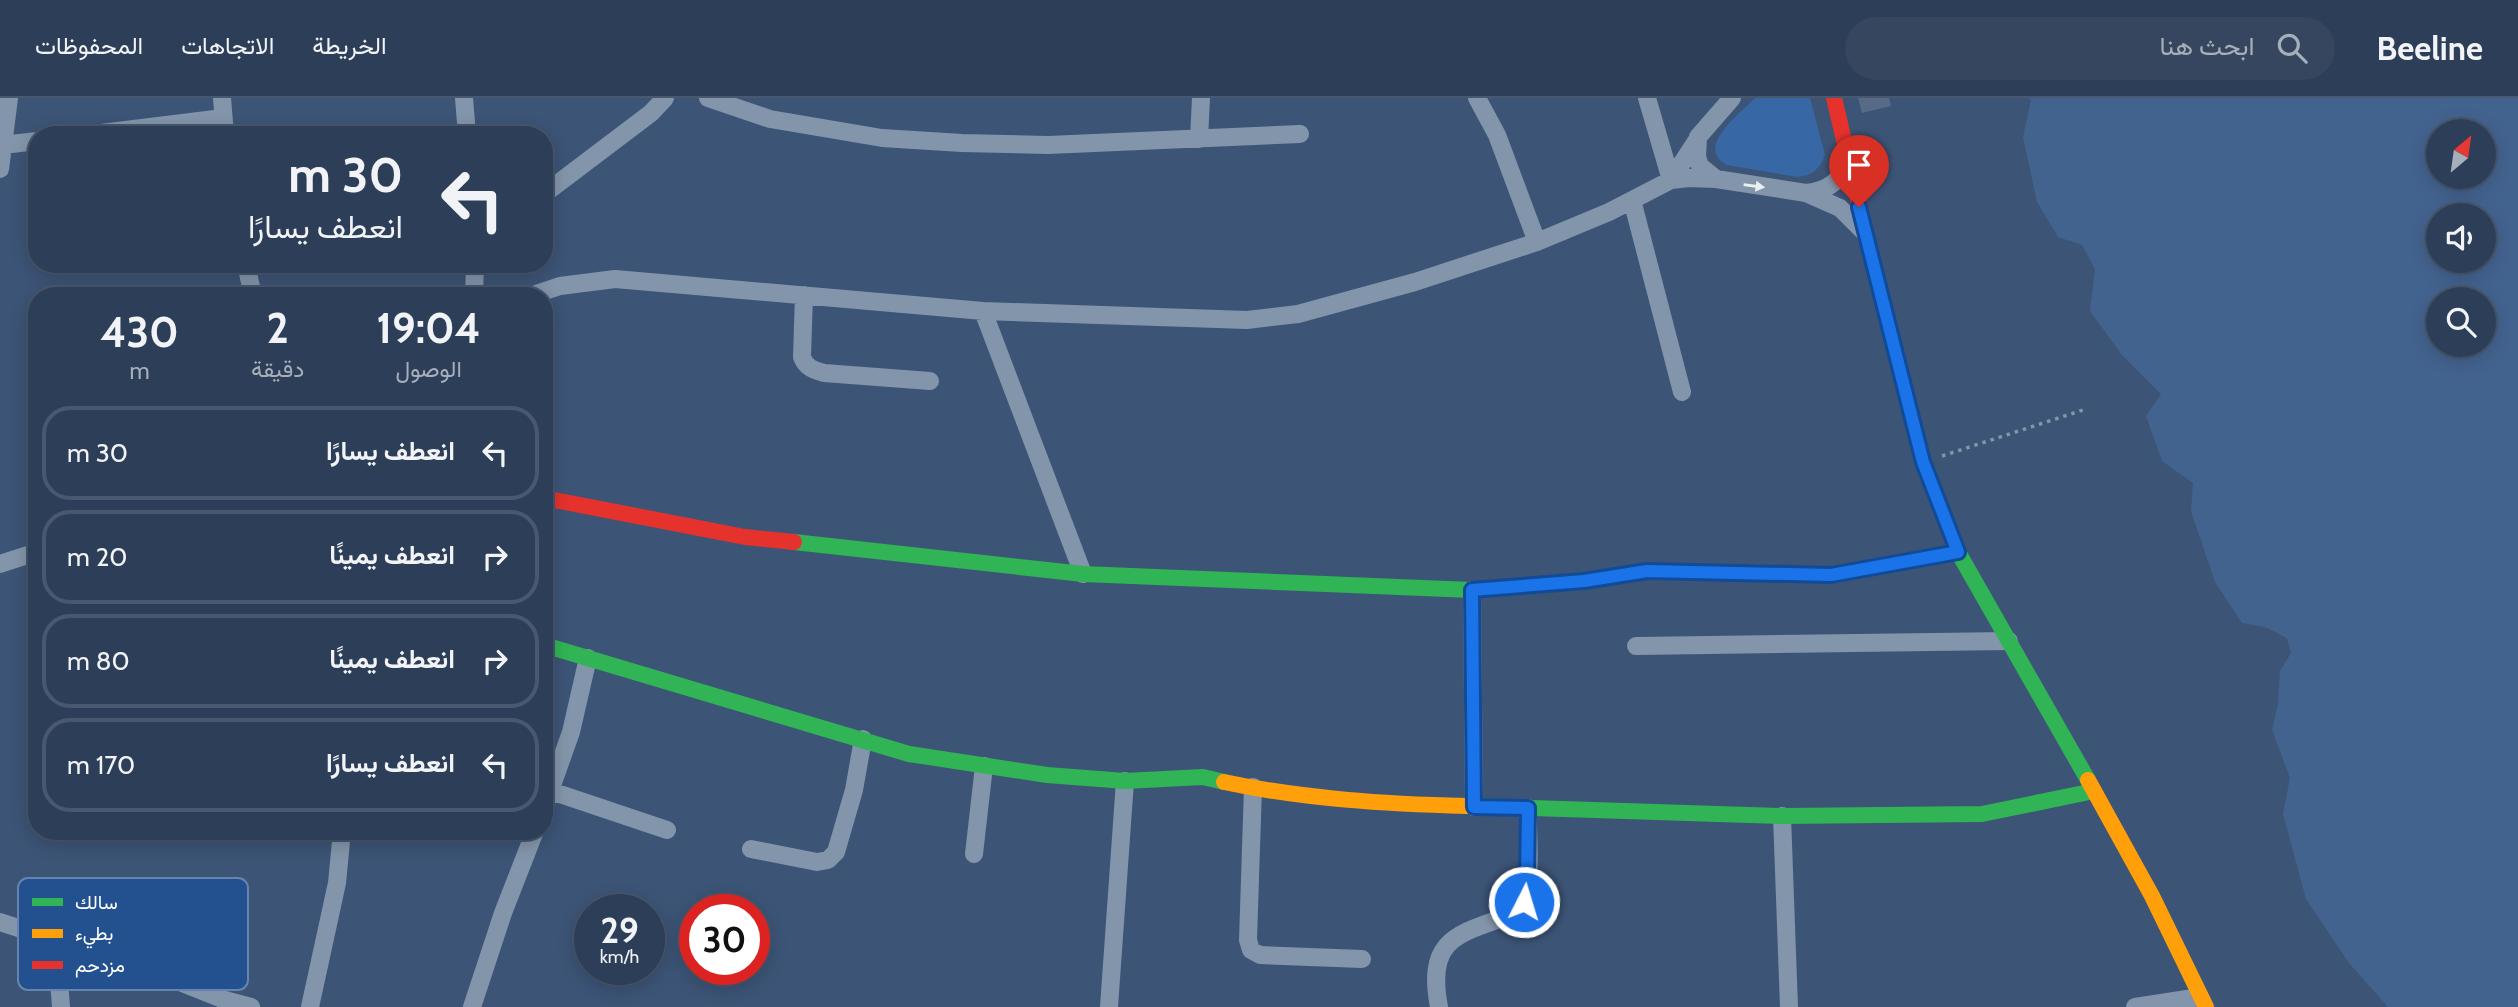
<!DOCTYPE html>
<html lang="ar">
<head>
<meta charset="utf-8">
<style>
	body { margin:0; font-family:Cabin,Vazirmatn,sans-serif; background:#35465e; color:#f1f3f6; direction:rtl; height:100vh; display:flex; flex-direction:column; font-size:26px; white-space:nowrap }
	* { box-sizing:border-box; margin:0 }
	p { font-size:23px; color:#a7afba }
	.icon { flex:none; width:38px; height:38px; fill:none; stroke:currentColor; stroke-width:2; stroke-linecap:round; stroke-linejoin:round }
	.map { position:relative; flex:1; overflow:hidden; direction:ltr }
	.drawer { position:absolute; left:28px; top:189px; width:525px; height:553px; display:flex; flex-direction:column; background:#2d3f58; border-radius:28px; box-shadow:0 4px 18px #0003,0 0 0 2px #48586e; direction:rtl }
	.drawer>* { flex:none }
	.hud { position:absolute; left:28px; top:28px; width:525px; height:147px; border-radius:28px; box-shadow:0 4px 18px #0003,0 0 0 2px #48586e; direction:rtl; background:#2d3f58; color:#f1f3f6; overflow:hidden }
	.needle { width:46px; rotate:29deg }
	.buttons { position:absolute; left:2426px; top:21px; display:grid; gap:14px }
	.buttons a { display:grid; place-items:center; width:70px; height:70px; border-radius:50%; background:#2d3f58; box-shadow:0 4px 18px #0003,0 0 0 2px #48586e; font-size:35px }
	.speed { position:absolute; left:574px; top:796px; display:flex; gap:14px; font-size:35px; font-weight:700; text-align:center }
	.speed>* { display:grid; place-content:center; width:91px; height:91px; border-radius:50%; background:#2d3f58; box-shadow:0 4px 18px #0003,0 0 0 2px #48586e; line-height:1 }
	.speed small { font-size:18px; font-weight:400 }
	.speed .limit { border:10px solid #d22; background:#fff; color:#111 }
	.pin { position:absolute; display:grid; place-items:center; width:60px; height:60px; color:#fff; margin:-72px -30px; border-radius:50% 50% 50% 0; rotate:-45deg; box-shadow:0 0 7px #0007 }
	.pin .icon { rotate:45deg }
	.me { position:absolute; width:77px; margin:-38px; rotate:5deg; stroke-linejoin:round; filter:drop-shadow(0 0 5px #0008) }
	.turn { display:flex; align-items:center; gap:24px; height:147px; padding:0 35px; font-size:32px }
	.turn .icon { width:91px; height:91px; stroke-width:2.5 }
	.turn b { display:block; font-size:49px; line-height:60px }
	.eta { display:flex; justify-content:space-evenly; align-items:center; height:119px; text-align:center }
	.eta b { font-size:42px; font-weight:700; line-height:49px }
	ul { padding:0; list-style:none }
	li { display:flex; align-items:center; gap:21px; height:94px; margin:0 14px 10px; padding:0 21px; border:4px solid #48586e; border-radius:28px }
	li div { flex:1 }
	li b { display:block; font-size:26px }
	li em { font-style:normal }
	header { display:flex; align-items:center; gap:42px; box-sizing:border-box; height:98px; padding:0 35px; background:#2d3f58; border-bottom:2px solid #48586e }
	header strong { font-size:33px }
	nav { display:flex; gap:38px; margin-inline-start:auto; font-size:24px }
	.search { width:490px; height:63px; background:#35465e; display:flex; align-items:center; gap:18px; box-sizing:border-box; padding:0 24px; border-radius:38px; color:#a7afba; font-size:26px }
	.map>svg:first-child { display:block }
</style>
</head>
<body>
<header>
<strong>Beeline</strong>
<div class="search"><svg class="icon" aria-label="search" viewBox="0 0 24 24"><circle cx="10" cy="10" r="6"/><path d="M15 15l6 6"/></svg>ابحث هنا</div>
<nav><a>الخريطة</a><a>الاتجاهات</a><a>المحفوظات</a></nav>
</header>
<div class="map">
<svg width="2518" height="909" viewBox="0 0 2518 909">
	<rect width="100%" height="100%" fill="#3c5476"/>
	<path fill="#3867a5" d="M1755 0H1810L1825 57C1820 71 1812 78 1797 79L1727 67C1694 49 1740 16 1755 0Z"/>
	<path fill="#43638f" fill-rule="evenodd" d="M2028 0H2518V909H2388L2349 865 2306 801 2283 716 2290 680 2272 632 2278 606 2280 573 2291 555 2287 540 2265 529 2242 525 2215 484 2191 413 2193 385 2162 363 2146 318 2161 296 2122 257 2090 213 2095 171 2082 147 2058 139 2037 104 2023 39 2031 2ZM2438 33H2483V79H2438ZM2438 117H2483V163H2438ZM2438 201H2483V247H2438Z"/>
	<path fill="#586b86" d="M1858 0H1889L1891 8 1862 15Z"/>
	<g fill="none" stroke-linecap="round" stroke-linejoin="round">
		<path stroke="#8395aa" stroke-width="3.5" stroke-dasharray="3.5 5" stroke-linecap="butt" d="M1942 358 2083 312"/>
		<path stroke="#8395aa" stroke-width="18" d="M222 0 225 37
			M464 0 467 37
			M708 0 770 21 882 40 962 45 1048 47 1300 36
			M1477 0 1497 37 1537 144
			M1732 0 1698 39 1697 59 1700 68 1716 81 1806 95C1828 93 1844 82 1847 59
			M85 37 223 20
			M1199 41 1201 0
			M1697 42 1671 82 1689 80 1716 81
			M3 47 37 43
			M0 71 9 0
			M1806 95 1840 110 1863 133
			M544 96 651 15 665 0
			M1632 102 1682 294
			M246 166 253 198
			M804 197 802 259C806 270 814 272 824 275L930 283
			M474 198 475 166
			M530 198 560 188 615 181 983 213 1247 222 1298 216 1415 184 1537 144 1609 114 1671 82 1647 0
			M983 213 1083 476
			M0 466 37 454
			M1472 492 1474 709
			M1636 548 2009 543
			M1253 689 1248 842 1251 852 1260 857 1362 861
			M551 693 667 732
			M544 710 571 634 588 560
			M1782 718 1789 909
			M751 751 817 764 828 762 836 754 854 692 863 641
			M974 756 984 668
			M0 824 157 875 225 902 251 909
			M56 843 61 909
			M310 909 337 785 342 733
			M472 909 503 815 535 733
			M1109 909 1125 683
			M1439 909C1425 836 1462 836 1519 814 1534 785 1527 742 1528 710
			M2135 909 2200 899"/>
		<path stroke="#30b455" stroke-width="16" d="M1879 190 1923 364 1958 454 2088 682
			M794 444 1083 476 1472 492 1501 490
			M544 547 909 656 1047 677 1125 683 1203 679 1224 684
			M1467 708 1782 718 1982 716 2094 693"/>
		<path stroke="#ff9f0a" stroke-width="16" d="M1501 490 1584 483 1647 473 1831 477 1958 454
			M2088 682 2152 798 2206 909
			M1224 684C1304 701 1386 706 1467 708"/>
		<path stroke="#e5322d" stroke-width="16" d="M1834 0 1879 190
			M544 400 745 439 794 444"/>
	</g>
	<defs><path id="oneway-solid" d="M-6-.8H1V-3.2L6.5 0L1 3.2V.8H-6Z" transform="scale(1.75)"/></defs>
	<use fill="#eceff2" href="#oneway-solid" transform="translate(1754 88) rotate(8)"/>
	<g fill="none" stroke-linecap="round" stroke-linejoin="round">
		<defs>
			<path id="route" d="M1524 804 1527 782 1528 710 1474 709 1472 492 1584 483 1647 473 1831 477 1958 454 1923 364 1859 109"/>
		</defs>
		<use href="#route" stroke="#114b97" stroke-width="18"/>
		<use href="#route" stroke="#1a73e8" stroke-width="12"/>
	</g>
	<rect x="18" y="780" width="230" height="112" rx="10" fill="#23508f" stroke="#6584b1" stroke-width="2"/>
	<rect x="32" y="800" width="31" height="8" fill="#30b455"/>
	<rect x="32" y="831" width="31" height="9" fill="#ff9f0a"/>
	<rect x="32" y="863" width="31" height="8" fill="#e5322d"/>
	<g font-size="19" fill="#fff">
		<text x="75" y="811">سالك</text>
		<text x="75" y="842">بطيء</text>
		<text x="75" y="874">مزدحم</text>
	</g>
</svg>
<div class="buttons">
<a><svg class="needle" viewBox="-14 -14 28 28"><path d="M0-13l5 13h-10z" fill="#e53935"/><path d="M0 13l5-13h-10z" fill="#a7afba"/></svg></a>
<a><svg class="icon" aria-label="sound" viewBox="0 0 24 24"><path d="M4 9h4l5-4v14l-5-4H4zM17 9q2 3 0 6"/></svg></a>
<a><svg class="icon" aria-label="search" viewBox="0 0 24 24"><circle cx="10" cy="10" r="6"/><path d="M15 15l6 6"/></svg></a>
</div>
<div class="speed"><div>29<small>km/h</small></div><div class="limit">30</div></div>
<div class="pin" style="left:1859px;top:109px;background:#d93025"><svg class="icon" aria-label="arrive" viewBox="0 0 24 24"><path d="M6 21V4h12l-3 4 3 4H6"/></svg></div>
<svg class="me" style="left:1524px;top:804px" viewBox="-20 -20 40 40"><circle r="17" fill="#1a73e8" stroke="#fff" stroke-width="3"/><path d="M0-11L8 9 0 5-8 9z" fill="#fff"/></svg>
<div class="hud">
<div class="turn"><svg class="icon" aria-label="left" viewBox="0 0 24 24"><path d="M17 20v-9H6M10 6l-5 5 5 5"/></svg><div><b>30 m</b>انعطف يسارًا</div></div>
</div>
<section class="drawer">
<div class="eta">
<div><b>19:04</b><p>الوصول</p></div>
<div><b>2</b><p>دقيقة</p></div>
<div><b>430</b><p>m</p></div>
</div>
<ul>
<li><svg class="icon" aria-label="left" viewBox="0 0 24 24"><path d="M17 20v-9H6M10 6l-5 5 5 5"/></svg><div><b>انعطف يسارًا</b></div><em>30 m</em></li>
<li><svg class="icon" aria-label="right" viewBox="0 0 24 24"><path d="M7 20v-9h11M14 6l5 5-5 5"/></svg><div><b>انعطف يمينًا</b></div><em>20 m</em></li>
<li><svg class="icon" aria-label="right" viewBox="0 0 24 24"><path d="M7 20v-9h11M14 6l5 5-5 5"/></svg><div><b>انعطف يمينًا</b></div><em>80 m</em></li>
<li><svg class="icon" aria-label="left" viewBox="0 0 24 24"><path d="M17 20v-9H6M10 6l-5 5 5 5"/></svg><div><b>انعطف يسارًا</b></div><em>170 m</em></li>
</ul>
</section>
</div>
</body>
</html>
